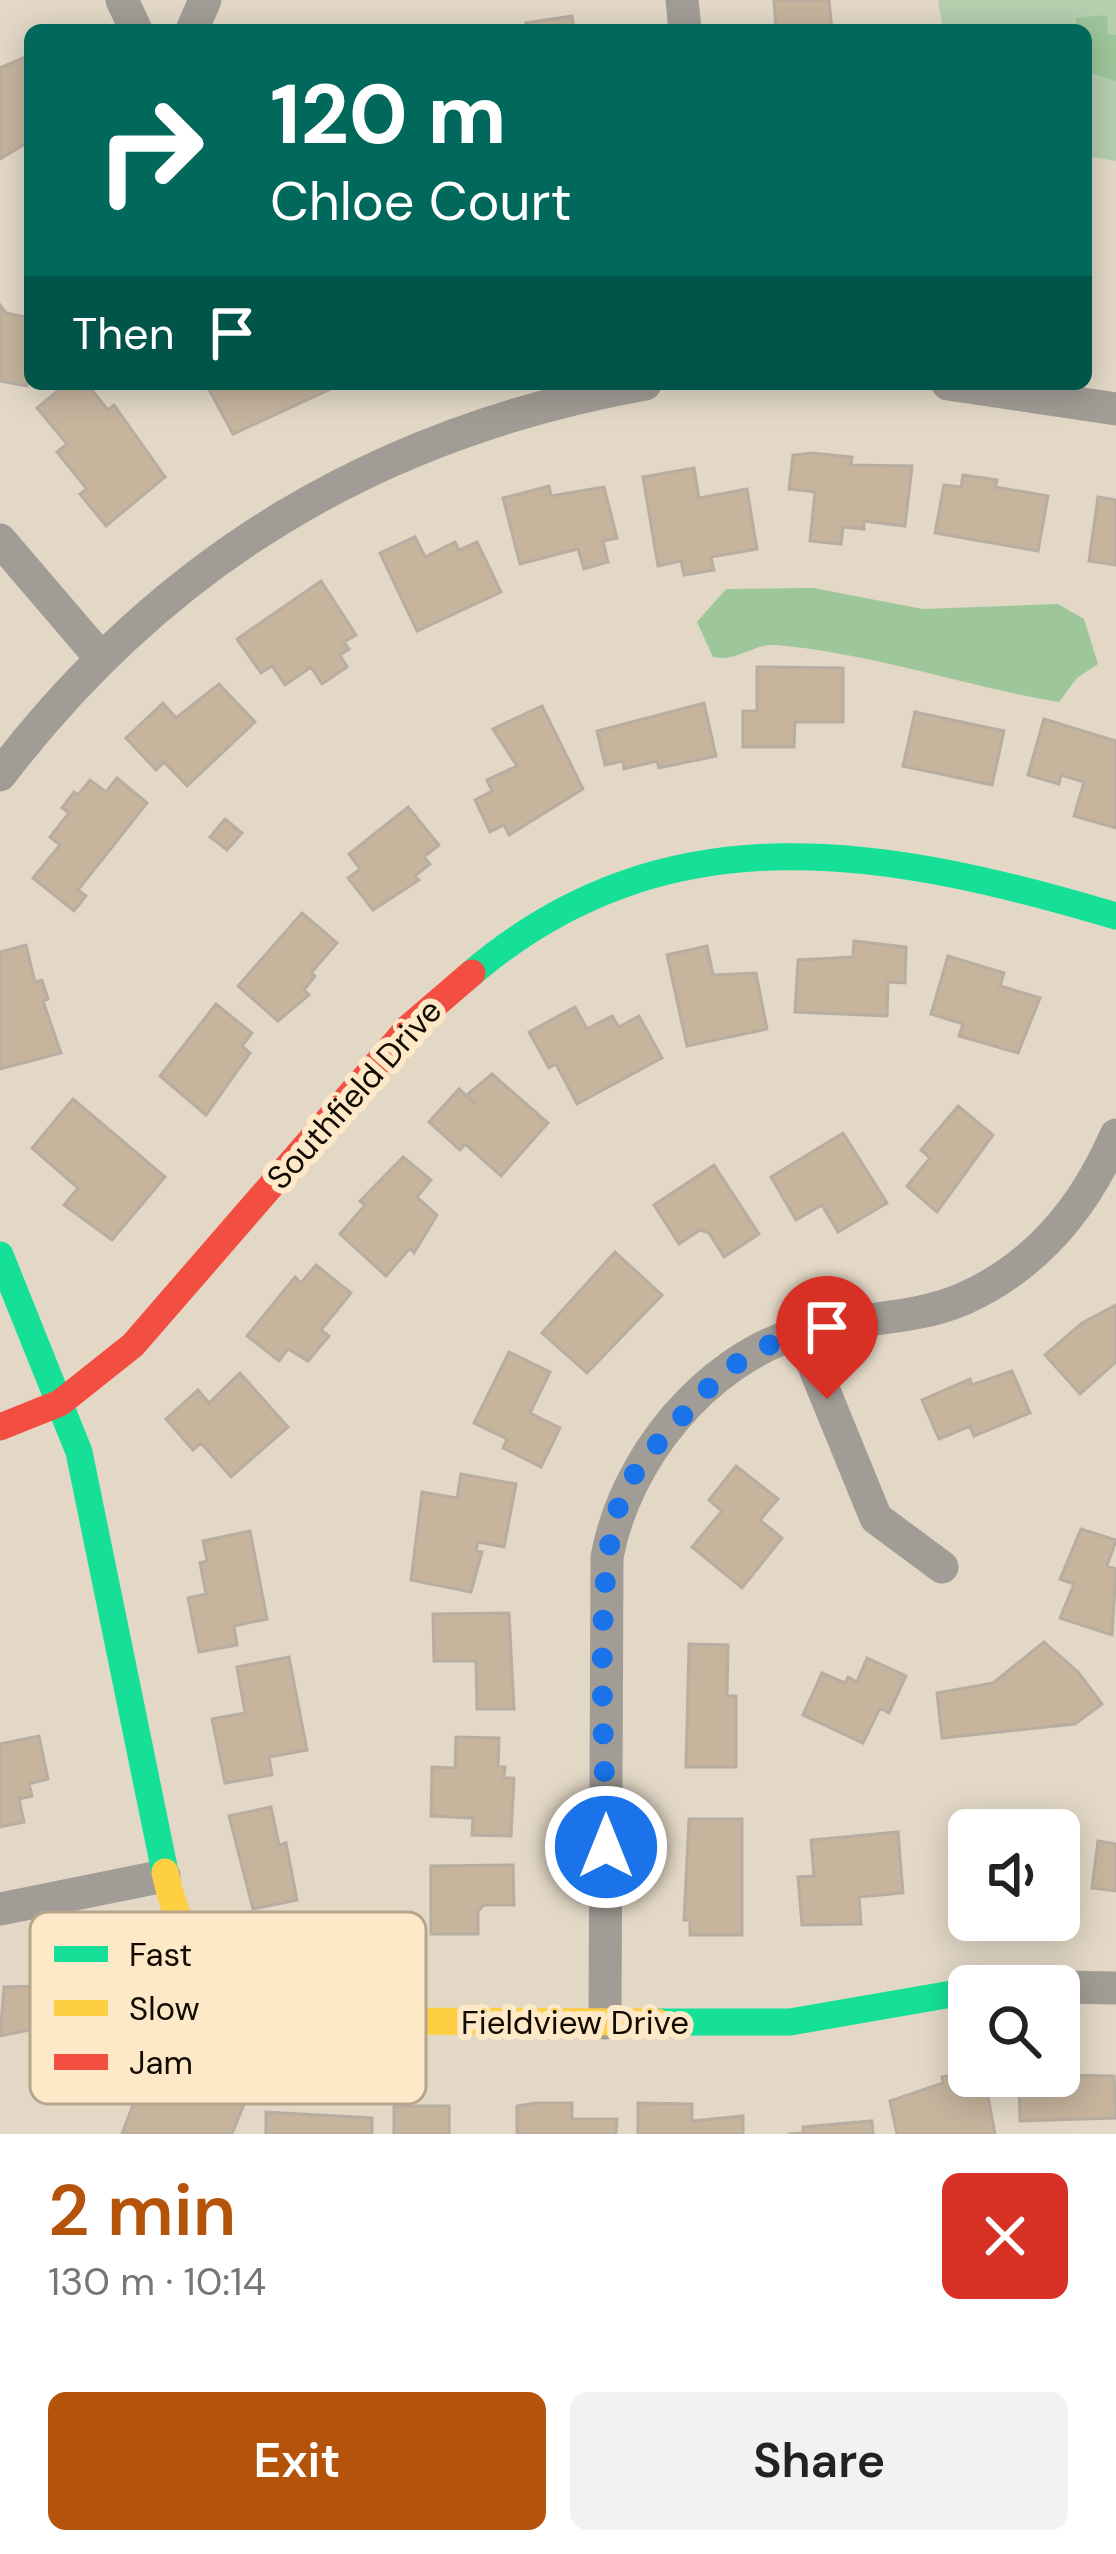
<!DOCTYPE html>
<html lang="en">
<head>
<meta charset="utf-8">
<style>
	body { margin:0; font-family:"DM Sans",sans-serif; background:#f2f2f2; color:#222; height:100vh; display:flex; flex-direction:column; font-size:45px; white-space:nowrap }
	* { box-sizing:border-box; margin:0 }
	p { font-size:39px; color:#767676 }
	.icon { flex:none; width:66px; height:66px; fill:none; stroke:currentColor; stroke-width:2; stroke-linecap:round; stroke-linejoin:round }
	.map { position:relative; height:2134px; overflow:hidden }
	.panel { display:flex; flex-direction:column; background:#fff; flex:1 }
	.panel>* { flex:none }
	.hud { position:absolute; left:24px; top:24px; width:1068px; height:366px; border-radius:18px; box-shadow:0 6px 30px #0003; background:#00695c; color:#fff; overflow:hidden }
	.buttons { position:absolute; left:948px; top:1809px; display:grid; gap:24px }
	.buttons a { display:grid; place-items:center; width:132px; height:132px; border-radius:18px; background:#fff; box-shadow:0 6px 30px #0003; font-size:60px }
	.pin { position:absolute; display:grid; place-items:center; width:102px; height:102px; color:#fff; margin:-123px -51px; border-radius:50% 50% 50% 0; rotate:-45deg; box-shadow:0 0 12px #0007 }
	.pin .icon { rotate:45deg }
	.me { position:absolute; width:132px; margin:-66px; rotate:0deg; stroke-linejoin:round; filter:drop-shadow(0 0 9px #0008) }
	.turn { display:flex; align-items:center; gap:42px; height:252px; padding:0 48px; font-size:54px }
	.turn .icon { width:156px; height:156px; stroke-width:2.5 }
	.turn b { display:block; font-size:84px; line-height:102px }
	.then { display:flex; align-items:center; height:114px; padding:0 48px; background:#0003; gap:24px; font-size:45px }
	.round { display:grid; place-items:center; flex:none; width:126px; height:126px; border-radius:18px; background:#f2f2f2 }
	.summary { display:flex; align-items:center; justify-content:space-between; height:204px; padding:0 48px }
	h1 { font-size:72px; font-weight:600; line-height:90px; color:#b45309 }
	.cta { display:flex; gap:24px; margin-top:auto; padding:24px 48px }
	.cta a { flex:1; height:138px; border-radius:18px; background:#b45309; color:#fff; font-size:48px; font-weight:600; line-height:138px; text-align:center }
	.cta a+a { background:#f2f2f2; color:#222 }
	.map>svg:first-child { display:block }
</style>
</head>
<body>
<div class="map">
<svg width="1116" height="2134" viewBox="0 0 1116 2134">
	<rect width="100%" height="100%" fill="#e3d8c6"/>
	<path fill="#b5ceae" d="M938 0H1116V161L1086 156V30H943Z"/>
	<path fill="#9dc69b" d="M1107 15 1108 35H1116V81L1092 73 1086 30H1078L1075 18Z
		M813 588 923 609 1058 604 1084 619 1098 664 1077 678 1059 702C964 686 872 653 775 645 752 644 738 662 713 657L697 622 726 589Z"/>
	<path fill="#c6b49d" stroke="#b8ada0" stroke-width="3" d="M774 0H829L832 30H776Z
		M572 16 574 30H528L526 23Z
		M30 55V141L0 159V68Z
		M0 305 6 313 30 318 27 386 0 381Z
		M66 384H87L108 410 114 405 165 477 106 526 80 494 87 489 57 452 67 444 37 408Z
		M206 384H338L339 385 233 434Z
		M812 453 852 457 851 465 912 466 905 526 864 521V529L843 527 841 544 810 541 815 492 789 489 793 455Z
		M694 468 699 498 747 489 757 549 711 557 714 570 684 575 681 561 658 566 643 477Z
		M963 475 997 480 995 487 1048 496 1038 551 935 533 944 485 961 487Z
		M549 486 551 496 604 487 617 538 603 541 608 562 584 569 578 549 520 564 503 498Z
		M1098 497 1116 500V565L1089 561Z
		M415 537 425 557 455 542 459 550 477 542 501 592 417 631 380 553Z
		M321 581 356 635 344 642 349 649 340 655 347 667 322 684 311 667 285 685 272 666 261 673 237 639Z
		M757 667 843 668V722H795L794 747H743V711H757Z
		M219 684 255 722 187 786 164 762 156 770 126 738 163 703 176 718Z
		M704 703 716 756 659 768 657 761 624 769 623 761 605 765 597 731Z
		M542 706 583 789 509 835 504 825 490 832 475 800 492 791 487 780 517 766 493 729Z
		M915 712 1004 731 992 785 903 766Z
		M1044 719 1116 741V828L1074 816 1084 782 1061 775 1059 784 1028 775Z
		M117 778 147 803 78 890 86 896 74 911 33 878 60 845 50 837 69 813 62 808 74 792 78 795 90 780 106 792Z
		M408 807 439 845 424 857 430 864 415 876 419 880 373 910 348 878 360 869 349 854Z
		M225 819 242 833 227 850 210 837Z
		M302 913 337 943 311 973 315 976 304 990 309 995 278 1021 238 986Z
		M854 941 906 947 905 983 888 982 887 1016 795 1012 798 960 853 957Z
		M26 945 35 982 42 980 48 999 43 1001 61 1053 0 1069V952Z
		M707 946 713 975 756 973 767 1029 687 1046 667 955Z
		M948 956 1004 973 1000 986 1040 998 1018 1053 959 1036 963 1024 931 1014Z
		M216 1004 252 1033 242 1046 250 1053 206 1115 160 1076Z
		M575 1007 587 1029 612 1016 619 1027 639 1016 662 1058 577 1104 556 1064 549 1068 529 1032Z
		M492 1074 548 1123 501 1176 465 1144 460 1150 429 1122 459 1089 475 1104 468 1094Z
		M73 1099 165 1177 112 1240 64 1205 78 1188 32 1148Z
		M958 1106 993 1135 937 1212 907 1186 930 1158 921 1150Z
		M843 1133 887 1203 838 1232 822 1205 796 1220 771 1177Z
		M403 1157 431 1180 417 1197 437 1215 414 1253 410 1248 386 1276 340 1234 365 1205 360 1201Z
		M714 1165 759 1234 724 1257 709 1233 700 1230 679 1244 654 1205Z
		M615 1252 662 1295 587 1373 542 1333Z
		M316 1265 351 1293 321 1330 329 1336 308 1361 288 1349 279 1361 247 1336 295 1277 301 1283Z
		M1116 1305V1362L1080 1394 1045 1355 1082 1323Z
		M509 1352 550 1372 530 1413 560 1428 541 1467 503 1448 507 1439 474 1423Z
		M1012 1371 1030 1413 974 1436 970 1426 939 1439 922 1400 970 1379 972 1385Z
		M240 1373 288 1427 231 1477 201 1443 193 1450 166 1419 198 1390 209 1403Z
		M736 1466 778 1499 760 1520 782 1538 742 1588 692 1547 722 1511 709 1500Z
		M461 1474 516 1484 504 1547 478 1542 476 1551 482 1552 471 1592 411 1580 422 1492 457 1498Z
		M1081 1529 1116 1540 1107 1566 1116 1569 1112 1635 1060 1618 1074 1584 1060 1579Z
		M250 1531 267 1619 234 1626 237 1645 199 1652 188 1598 206 1594 200 1563 207 1561 203 1541Z
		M509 1613 514 1709H477L476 1661H434L433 1614Z
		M1044 1642 1078 1672 1102 1704 1075 1724 942 1738 937 1693 993 1683Z
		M689 1644 728 1645 727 1696H736V1767H686Z
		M289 1657 307 1750 269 1757 272 1775 225 1783 212 1719 245 1713 237 1667Z
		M867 1658 906 1676 889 1713 880 1708 863 1743 803 1715 822 1673 845 1683 848 1677 857 1682Z
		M39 1736 48 1779 29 1784 32 1796 19 1799 24 1822 0 1827V1744Z
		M456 1737 499 1738 498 1767H505L504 1778H514L511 1836 472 1835 473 1818 431 1816 432 1767 455 1768Z
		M271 1807 279 1845 286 1843 297 1900 253 1909 229 1816Z
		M689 1819H742V1935H690V1920H684Z
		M898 1832 903 1893 859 1897 861 1924 802 1925 798 1877 814 1876 811 1840Z
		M1098 1841 1116 1844V1891L1092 1888Z
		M969 1842V1894L957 1895 952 1843Z
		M1059 1851H1067L1070 1888 1059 1889Z
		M513 1865 514 1905H484L478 1911V1934H431V1866Z
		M93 1973 103 2025 60 2033 59 2024 0 2036 4 1987 43 1986Z
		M969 2072 984 2076 995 2134H897L890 2101 943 2083 942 2077Z
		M1059 2075 1114 2076 1116 2118 1020 2121 1019 2078Z
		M196 2080 246 2099 232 2134H122L140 2086 178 2106 181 2098 186 2104Z
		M536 2103H572V2119H617L616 2134H517V2106Z
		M638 2103 692 2104V2121L743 2116V2134H638Z
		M413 2106H449V2134H394V2107Z
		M266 2112 372 2118V2134H266Z
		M872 2121 873 2134H788L803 2133V2127Z"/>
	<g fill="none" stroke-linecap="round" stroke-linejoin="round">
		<path stroke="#a29c96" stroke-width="33" d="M122 0 136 30
			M682 0 685 30
			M192 30 205 0
			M948 384 1116 409
			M0 540 100 657
			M0 775C165 559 378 432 645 384
			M805 1331 811 1359 876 1518 942 1567
			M0 1909 164 1876
			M1007 1986 1116 1988
			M605 2023 607 1557C625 1460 704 1361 801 1332 854 1317 912 1321 963 1299 1037 1266 1084 1208 1116 1135"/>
		<path stroke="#16e098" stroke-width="27" d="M472 973C668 806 890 849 1116 916
			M0 1255 79 1452 165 1872
			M657 2022H790L969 1991"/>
		<path stroke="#ffcf43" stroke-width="27" d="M165 1872C184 1963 225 2004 317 2021L657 2022"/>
		<path stroke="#f24e42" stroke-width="27" d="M0 1427 60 1403 133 1345 408 1028 472 973"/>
	</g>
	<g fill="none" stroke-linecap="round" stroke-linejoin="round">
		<path stroke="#1a73e8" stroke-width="21" stroke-dasharray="0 37.8" d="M606 1847C606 1758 591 1577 621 1500 633 1469 658 1443 680 1419 722 1371 743 1352 805 1331L827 1399"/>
	</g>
	<g text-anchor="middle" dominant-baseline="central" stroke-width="12" stroke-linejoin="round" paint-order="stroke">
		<g font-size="33" fill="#110b02" stroke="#fde8c7">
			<text transform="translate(354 1094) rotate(-48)">Southfield Drive</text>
			<text x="575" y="2022">Fieldview Drive</text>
		</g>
	</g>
	<rect x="30" y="1912" width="396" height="192" rx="18" fill="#fde8c7" stroke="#b6a68c" stroke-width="3"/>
	<rect x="54" y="1946" width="54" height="16" fill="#16e098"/>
	<rect x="54" y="2000" width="54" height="16" fill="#ffcf43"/>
	<rect x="54" y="2054" width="54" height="16" fill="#f24e42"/>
	<g font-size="33" fill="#110b02">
		<text x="129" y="1966">Fast</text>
		<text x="129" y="2020">Slow</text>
		<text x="129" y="2074">Jam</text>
	</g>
</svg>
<div class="buttons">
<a><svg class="icon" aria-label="sound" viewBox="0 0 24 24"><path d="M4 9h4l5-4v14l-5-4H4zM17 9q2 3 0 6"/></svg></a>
<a><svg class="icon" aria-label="search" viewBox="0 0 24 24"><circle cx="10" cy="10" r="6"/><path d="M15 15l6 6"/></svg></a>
</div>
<div class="pin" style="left:827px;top:1399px;background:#d93025"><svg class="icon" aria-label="arrive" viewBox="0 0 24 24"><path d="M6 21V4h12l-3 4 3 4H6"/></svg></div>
<svg class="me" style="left:606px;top:1847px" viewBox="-20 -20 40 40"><circle r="17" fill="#1a73e8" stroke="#fff" stroke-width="3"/><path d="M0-11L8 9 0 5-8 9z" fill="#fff"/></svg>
<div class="hud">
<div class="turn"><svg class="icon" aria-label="right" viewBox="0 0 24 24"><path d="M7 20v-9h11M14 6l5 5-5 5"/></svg><div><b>120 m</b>Chloe Court</div></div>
<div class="then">Then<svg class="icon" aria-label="arrive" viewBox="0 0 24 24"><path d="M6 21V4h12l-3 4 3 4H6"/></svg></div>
</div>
</div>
<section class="panel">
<div class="summary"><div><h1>2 min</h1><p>130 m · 10:14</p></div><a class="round" style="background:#d93025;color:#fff"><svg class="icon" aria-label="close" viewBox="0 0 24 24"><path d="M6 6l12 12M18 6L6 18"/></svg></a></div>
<div class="cta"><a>Exit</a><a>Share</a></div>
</section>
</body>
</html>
